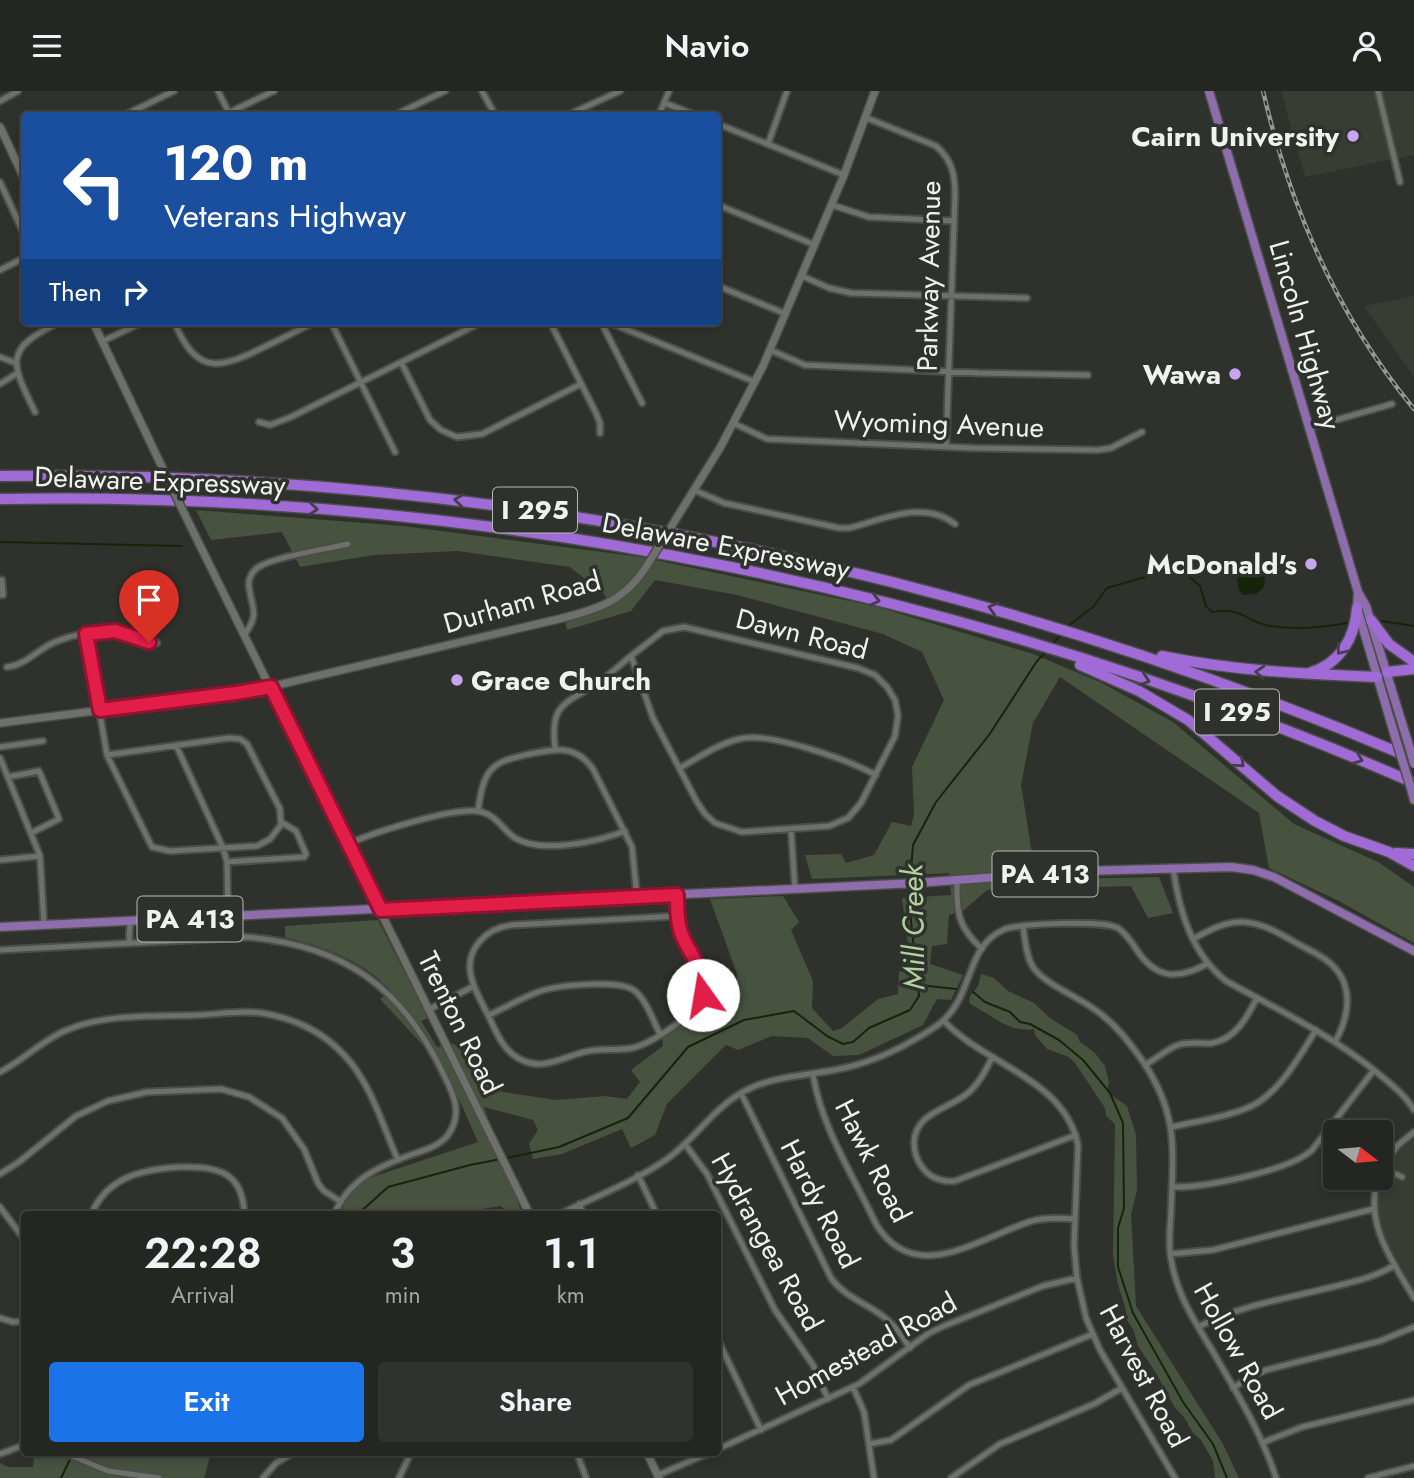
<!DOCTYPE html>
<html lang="en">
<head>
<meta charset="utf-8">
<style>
	body { margin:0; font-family:Jost,sans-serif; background:#2f322e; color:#f1f3f6; height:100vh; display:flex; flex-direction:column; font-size:26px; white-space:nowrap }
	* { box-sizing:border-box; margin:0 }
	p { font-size:23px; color:#a3a5a5 }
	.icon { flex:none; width:38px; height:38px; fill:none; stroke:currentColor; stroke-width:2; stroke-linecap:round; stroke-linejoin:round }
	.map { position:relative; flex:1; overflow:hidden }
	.panel { position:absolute; left:21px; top:1120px; width:700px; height:245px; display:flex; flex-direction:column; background:#232621; border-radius:7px; box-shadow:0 4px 10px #0003,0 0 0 2px #40433f }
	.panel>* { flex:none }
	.guide { position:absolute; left:21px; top:21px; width:700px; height:214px; border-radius:7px; box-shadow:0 4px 10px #0003,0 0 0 2px #40433f; background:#1a4fa0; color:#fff; overflow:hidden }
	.needle { width:46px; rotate:106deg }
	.controls { position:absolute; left:1323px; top:1029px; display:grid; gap:14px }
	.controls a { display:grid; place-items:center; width:70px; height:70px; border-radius:7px; background:#232621; box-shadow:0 4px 10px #0003,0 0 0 2px #40433f; font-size:35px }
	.pin { position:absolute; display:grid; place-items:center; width:60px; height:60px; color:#fff; margin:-72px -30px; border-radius:50% 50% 50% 0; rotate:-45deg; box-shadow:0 0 7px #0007 }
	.pin .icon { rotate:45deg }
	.me { position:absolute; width:77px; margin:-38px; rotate:347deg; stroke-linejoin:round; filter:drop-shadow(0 0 5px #0008) }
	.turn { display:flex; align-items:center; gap:24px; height:147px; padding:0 28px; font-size:32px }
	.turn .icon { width:91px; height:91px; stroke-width:2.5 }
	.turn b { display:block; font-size:49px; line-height:60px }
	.then { display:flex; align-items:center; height:66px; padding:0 28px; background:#0003; gap:14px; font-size:26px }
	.eta { display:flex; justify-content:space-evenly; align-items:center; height:119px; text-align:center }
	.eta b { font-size:42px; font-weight:600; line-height:49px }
	.primary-button { display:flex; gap:14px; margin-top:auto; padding:14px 28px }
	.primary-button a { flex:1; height:80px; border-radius:7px; background:#1a73e8; color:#fff; font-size:28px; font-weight:600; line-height:80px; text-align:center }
	.primary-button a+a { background:#2f322e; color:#f1f3f6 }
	header { display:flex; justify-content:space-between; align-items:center; height:91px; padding:0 28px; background:#232621; font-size:32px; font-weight:600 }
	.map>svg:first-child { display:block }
</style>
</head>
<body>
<header><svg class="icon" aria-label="menu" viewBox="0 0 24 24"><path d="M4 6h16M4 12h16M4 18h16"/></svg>Navio<svg class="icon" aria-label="person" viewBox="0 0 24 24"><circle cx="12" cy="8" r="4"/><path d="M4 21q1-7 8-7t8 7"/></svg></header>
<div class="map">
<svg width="1414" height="1387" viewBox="0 0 1414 1387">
	<rect width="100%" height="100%" fill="#2f322c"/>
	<path fill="#373d32" d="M1281 0H1414V64L1305 86Z
		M1414 205V286L1364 215Z
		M1414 1048V1199L1382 1141 1378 1111 1380 1094 1390 1072 1401 1057Z"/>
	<path fill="#47533f" d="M196 419 403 435 641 466 878 516 1033 563 1102 592 1173 631 1294 733 1378 771 1414 796V852L1339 810 1269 777 1259 722 1060 586 1033 632 1021 694 1034 775 1062 788 1159 786 1173 822 1148 827 1131 795 987 799 964 819 949 824 947 853 932 855 930 873 963 884 951 909 937 908 923 934 859 964 833 965 808 947 772 945 738 959 726 954 667 1013 655 1044 631 1057 622 1038 562 1063 533 1068 529 1053 538 1039 533 1029 484 1016 522 1123H508L501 1115 448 1123H339L351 1102 366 1088 478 1051 446 979 380 908 391 900C364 870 323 855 285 846V835L378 829 428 927 421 930 437 956 454 953 503 1001 556 1009 605 1005 627 1008 640 991 631 979 663 955 662 947 706 917 734 913 737 883 710 808 783 805 799 831 791 839 813 890 812 917 833 940 842 937 878 908 898 903 899 881 911 875 902 807 951 804 949 782 812 788 805 764 841 763 846 772 874 764 892 731 911 735 914 724 912 676 944 609 922 561 883 543 737 504 655 489 631 520 567 539 565 531 612 515 604 503 570 476 458 460 374 464 300 476 282 441 211 449Z
		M981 883 994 887 1008 900 1034 912 1050 927 1077 944 1080 951 1095 962 1105 975 1109 991 1107 1001 1127 1015 1136 1044 1137 1099 1131 1123 1136 1215 1223 1353 1239 1387H1215L1213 1370 1201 1349 1193 1342 1184 1326 1175 1317 1156 1282 1138 1255 1134 1240 1127 1229 1125 1215 1118 1194 1113 1164 1115 1033 1106 1025 1105 1017 1075 972 1069 966 1047 958 1035 944 1034 938C1012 943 991 924 972 914L969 911 970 905 978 895Z
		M34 1362H211L204 1387H0V1372L8 1376H33Z"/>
	<path fill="#16240a" d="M1252 480H1262L1265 486 1264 496 1256 503 1243 504 1239 499 1237 487Z"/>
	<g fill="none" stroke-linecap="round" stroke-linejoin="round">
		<path stroke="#16240a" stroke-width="2" d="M0 451 182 455
			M1382 530 1414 535
			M1068 535 1093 516 1107 497 1159 482H1185L1200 495 1206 515 1212 521C1245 516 1243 530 1270 535 1296 539 1321 537 1347 532
			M1052 554 1062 542
			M910 789 913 754 936 711 989 644 1037 570 1046 561
			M919 894 956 898
			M973 901 985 911 1010 921 1020 931 1030 933 1059 949 1083 969 1110 1002 1123 1032 1124 1117 1118 1137V1176L1133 1222 1183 1311 1213 1353 1227 1387
			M507 1067 559 1056 628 1027 688 956 744 929 794 920 827 945 843 953 853 951 869 937 910 919 919 905 909 811 910 795
			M357 1124 388 1096 470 1074 501 1068
			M61 1387 73 1362"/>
		<defs>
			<path id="minor" d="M218 0 230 24
				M482 0 495 24
				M1378 0 1400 91
				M0 10 18 0
				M665 12 695 24
				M125 24 174 0
				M224 24 274 0
				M395 24 445 0
				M568 24 620 0
				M659 24 669 0
				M867 27 936 55C952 69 955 83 955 104L946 355
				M718 33 844 84
				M768 53 787 0
				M0 91 24 143
				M718 114 815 154
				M832 114 869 126 954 130
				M0 179 24 167
				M802 185 829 197 851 202 1027 207
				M718 195 786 223
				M174 231C196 281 215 280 260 258 279 249 297 240 315 231
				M331 231 395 361
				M550 231 596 322 600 332V342
				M601 231 642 312
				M608 231 755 291
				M103 250 143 231
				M770 259 805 274 979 282 1088 284
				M0 266 16 272
				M401 271 430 329 441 339 457 346 482 343 581 293
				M0 293 16 283
				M35 321C10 270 4 258 60 231
				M259 331 270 334 291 326 482 231
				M733 332 767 348 973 357 1098 359 1111 357 1142 341
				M1308 337 1392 313
				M694 399 724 412 839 437H849C882 429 924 408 955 433
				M0 489H2L3 504H0
				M684 536 858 577 875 584 887 596 895 609 898 625 895 645 861 712 848 727 829 735 742 741 715 732 705 723 697 711 653 627 631 565 663 540Z
				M86 543 107 664 152 756 170 760 257 755 270 748 281 734 280 718 247 653 240 648 229 647 107 664
				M245 543C260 521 252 519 249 496 248 488 251 482 257 477 272 466 327 458 348 453
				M7 576C26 574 38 558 55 551 72 544 97 538 115 540 130 541 142 550 157 552
				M176 654 223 757 227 771 228 825
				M0 656 43 650
				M555 657C550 612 564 614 596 593 608 585 620 574 631 565
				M0 667 40 765 44 834
				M680 677C698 667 718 653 739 648 769 640 848 669 876 684
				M8 686 39 680 59 728 31 742
				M478 720C480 707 482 689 491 679 500 669 513 667 525 664 552 658 575 652 593 678L632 756 637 806
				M791 739 795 798
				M348 753C372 742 458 714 482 721 497 725 503 739 515 747 542 763 597 751 625 740
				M0 769 40 765
				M227 771 304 766 306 763 296 740 281 731
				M1173 777C1179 819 1191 862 1226 890 1279 919 1333 945 1380 984 1392 994 1406 1005 1414 1019
				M957 789C957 822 957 835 982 858
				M677 804C677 816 677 829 681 841 688 861 709 881 703 904 698 923 650 953 632 957 616 960 600 957 584 961 560 967 542 981 518 967 502 958 496 940 488 924 482 912 474 899 471 885 465 857 487 837 512 834L677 825
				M1023 835C1025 848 1026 865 1033 876 1043 892 1078 906 1094 918 1115 932 1130 952 1144 972 1179 1025 1173 1061 1171 1120 1170 1138 1168 1156 1172 1173 1178 1205 1195 1231 1212 1259 1236 1301 1261 1340 1276 1387
				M1193 848C1208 840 1225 830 1243 831 1263 832 1281 843 1298 853 1309 859 1321 864 1330 872 1355 894 1349 926 1335 951
				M129 852 130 831
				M0 859 247 846C344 854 403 897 444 984 454 1004 463 1023 448 1044 440 1054 428 1058 416 1062 382 1074 349 1087 334 1124
				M430 918 474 895
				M489 924C505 917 521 907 538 901 557 894 619 888 635 900 647 910 653 930 660 943
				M944 930C985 974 1064 987 1078 1054L1074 1155 1077 1187 1086 1227 1100 1259 1175 1387
				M992 967C985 980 979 993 968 1002 949 1018 916 1021 914 1051 914 1060 916 1068 922 1076 930 1087 941 1091 955 1090L1076 1044
				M1145 974C1156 968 1167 958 1178 954 1190 950 1200 953 1212 952 1236 948 1247 926 1257 907
				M0 981C24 969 42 949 67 939 107 922 156 926 198 924 223 923 248 918 272 924 300 930 326 944 345 965 372 994 382 1034 398 1069
				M813 983C821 1036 853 1084 876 1133 915 1197 980 1146 1032 1130 1045 1126 1061 1127 1075 1128
				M741 1002 831 1187C844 1205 863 1211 880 1223 893 1232 902 1244 910 1257
				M1172 1036C1196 1030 1224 1027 1247 1017 1278 1005 1299 966 1316 939
				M685 1053 707 1083 775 1219 813 1274 828 1308
				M1382 1077 1402 1086
				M1381 1079 1397 1055 1414 1041
				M0 1083 19 1071 76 1025 108 1010 147 1001 221 998 249 1006 282 1027 304 1058 318 1092 323 1099 341 1111
				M638 1084 657 1124
				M1378 1087C1364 1133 1392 1169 1414 1207
				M1172 1096C1203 1097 1289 1080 1312 1059L1374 979
				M579 1113 584 1124
				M0 1116 24 1148
				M91 1124C107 1085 144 1078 181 1076 217 1075 244 1081 244 1124
				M558 1124C594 1106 634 1091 667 1068 697 1047 716 1012 751 997 779 984 814 984 844 977 876 970 908 954 935 936 975 910 963 857 1003 839 1019 832 1104 829 1118 837 1127 843 1133 853 1138 861 1158 889 1179 888 1207 873
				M1170 1163 1213 1159 1373 1118
				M0 1227 13 1231 24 1230
				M1198 1236C1238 1215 1284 1208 1328 1197 1352 1191 1374 1187 1395 1174
				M718 1249 761 1339
				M853 1296 864 1321 874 1387
				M1233 1297 1250 1286 1266 1279 1380 1250 1414 1236
				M1264 1351 1302 1336 1414 1309
				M869 1353 891 1349 969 1294 1093 1243
				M718 1358 859 1293 929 1242 944 1235 1043 1195 1077 1187
				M65 1362 108 1380 159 1387
				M577 1362 586 1387
				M0 1363 24 1354
				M658 1384 709 1362
				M263 1387 276 1372 293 1362
				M399 1387 411 1362
				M951 1387 1000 1353 1094 1313 1122 1297
				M1368 1387 1414 1375"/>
			<path id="secondary" d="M0 36 24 87
				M93 231 163 378
				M185 424 530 1124
				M676 428 720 357 763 275 844 84 875 0
				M0 632 252 600 559 528C599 518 625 510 648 473
				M647 1362 659 1387"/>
			<path id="primary" d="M1209 0 1358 501 1366 515 1410 658
				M1358 501 1357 517 1394 642
				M1410 694 1414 709
				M0 836 916 792 1081 780 1231 776 1253 779 1274 786 1414 860"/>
			<path id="motorway" d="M0 385C486 378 967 477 1414 668
				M0 408C480 399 974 499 1414 692
				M1371 529 1389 553 1414 571
				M1162 565C1235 580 1303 583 1377 586
				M1080 574 1139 600 1188 629 1277 705 1315 730 1344 745 1389 761 1414 775
				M1387 581 1414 578
				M1309 582C1340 573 1355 547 1357 517
				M1396 762 1414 763"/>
		</defs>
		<use href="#minor" stroke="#4b4d49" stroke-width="9"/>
		<use href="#secondary" stroke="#4b4d49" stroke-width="10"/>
		<use href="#primary" stroke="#4b4d49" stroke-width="11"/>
		<use href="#motorway" stroke="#4b4d49" stroke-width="13"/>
		<use href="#minor" stroke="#6e716b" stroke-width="5"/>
		<use href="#secondary" stroke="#6e716b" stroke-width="7"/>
		<use href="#primary" stroke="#8d6dac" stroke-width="8"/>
		<use href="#motorway" stroke="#a16bd7" stroke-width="10"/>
		<defs>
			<path id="rail" d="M1263 0C1290 116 1338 226 1414 318"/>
		</defs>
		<use href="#rail" stroke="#959792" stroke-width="4.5"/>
		<use href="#rail" stroke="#2f322c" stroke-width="2" stroke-dasharray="5" stroke-linecap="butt"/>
		<defs>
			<path id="secondary-bridge" d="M163 378 185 424
				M648 473 676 428"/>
			<path id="primary-bridge" d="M1394 642 1410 694
				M1410 658 1414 673"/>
		</defs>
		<use href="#secondary-bridge" stroke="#4b4d49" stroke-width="10" stroke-linecap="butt"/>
		<use href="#primary-bridge" stroke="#4b4d49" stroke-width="11" stroke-linecap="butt"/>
		<use href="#secondary-bridge" stroke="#6e716b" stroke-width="7"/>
		<use href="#primary-bridge" stroke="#8d6dac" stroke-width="8"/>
	</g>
	<defs><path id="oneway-chevron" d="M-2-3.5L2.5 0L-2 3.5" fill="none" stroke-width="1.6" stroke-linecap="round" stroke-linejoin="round" transform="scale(1.75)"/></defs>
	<g stroke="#463d4e">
		<use href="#oneway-chevron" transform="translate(459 409) rotate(-173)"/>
		<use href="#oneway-chevron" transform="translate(313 418) rotate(5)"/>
		<use href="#oneway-chevron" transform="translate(875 509) rotate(14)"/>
		<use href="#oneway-chevron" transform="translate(993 517) rotate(-164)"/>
		<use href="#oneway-chevron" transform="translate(1341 559) rotate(128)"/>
		<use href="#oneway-chevron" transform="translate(1260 581) rotate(-175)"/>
		<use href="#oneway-chevron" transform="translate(1145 589) rotate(18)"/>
		<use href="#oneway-chevron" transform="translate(1358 668) rotate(22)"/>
		<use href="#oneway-chevron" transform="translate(1240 672) rotate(42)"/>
	</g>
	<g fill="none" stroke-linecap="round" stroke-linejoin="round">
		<defs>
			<path id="route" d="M149 551 115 540 86 543 100 619 236 602 271 596 381 819 677 804C677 817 677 830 681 842 689 863 707 880 703 904"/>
		</defs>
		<use href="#route" stroke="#92132f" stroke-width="18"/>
		<use href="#route" stroke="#e11d48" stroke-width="12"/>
	</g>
	<g fill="#c8a6ef" stroke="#2f322c" stroke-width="2.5">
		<circle cx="1353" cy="45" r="7"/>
		<circle cx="1235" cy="283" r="7"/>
		<circle cx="1311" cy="473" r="7"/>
		<circle cx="457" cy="589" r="7"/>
	</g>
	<g text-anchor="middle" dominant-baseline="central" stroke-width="7" stroke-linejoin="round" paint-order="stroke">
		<g fill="#2f322c" stroke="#b6b8b4" stroke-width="2">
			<rect x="493" y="396.5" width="84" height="45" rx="5"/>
			<rect x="1195" y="598.5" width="84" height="45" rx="5"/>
			<rect x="992.5" y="760.5" width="105" height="45" rx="5"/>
			<rect x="137.5" y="805.5" width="105" height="45" rx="5"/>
		</g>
		<g font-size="26" font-weight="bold" fill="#f0f2ee">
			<text x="535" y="419">I 295</text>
			<text x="1237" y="621">I 295</text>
			<text x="1045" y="783">PA 413</text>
			<text x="190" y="828">PA 413</text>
		</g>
		<g font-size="28" font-weight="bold" fill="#f0f2ee" stroke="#2f322c" text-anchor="end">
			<text x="1339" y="45">Cairn University</text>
			<text x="1221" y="283">Wawa</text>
			<text x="1297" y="473">McDonald's</text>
			<text x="471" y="589" text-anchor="start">Grace Church</text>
		</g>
		<g font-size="28" fill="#f0f2ee" stroke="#2f322c">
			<text transform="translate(929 185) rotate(-89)">Parkway Avenue</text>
			<text transform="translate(1305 244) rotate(74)">Lincoln Highway</text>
			<text transform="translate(939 333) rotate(2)">Wyoming Avenue</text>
			<text transform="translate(160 390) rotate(2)">Delaware Expressway</text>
			<text transform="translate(726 455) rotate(11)">Delaware Expressway</text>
			<text transform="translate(522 511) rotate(-16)">Durham Road</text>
			<text transform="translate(802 543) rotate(14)">Dawn Road</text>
			<text transform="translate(460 932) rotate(64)">Trenton Road</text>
			<text transform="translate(873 1070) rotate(63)">Hawk Road</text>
			<text transform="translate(820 1113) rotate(63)">Hardy Road</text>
			<text transform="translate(767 1151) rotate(61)">Hydrangea Road</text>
			<text transform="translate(866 1258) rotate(-29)">Homestead Road</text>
			<text transform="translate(1238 1260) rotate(61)">Hollow Road</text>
			<text transform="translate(1144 1285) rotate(62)">Harvest Road</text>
		</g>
		<g font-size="30" font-style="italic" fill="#b2d19c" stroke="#2f322c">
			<text transform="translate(913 836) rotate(-91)">Mill Creek</text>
		</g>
	</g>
</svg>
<div class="controls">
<a><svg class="needle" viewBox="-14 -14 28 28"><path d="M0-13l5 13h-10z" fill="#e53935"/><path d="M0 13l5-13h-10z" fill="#a3a5a5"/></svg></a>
</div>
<div class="pin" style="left:149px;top:551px;background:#d93025"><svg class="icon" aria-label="arrive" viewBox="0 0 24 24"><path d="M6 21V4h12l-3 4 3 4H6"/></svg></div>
<svg class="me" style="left:703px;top:904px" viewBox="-20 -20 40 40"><circle r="19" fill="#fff"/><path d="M0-13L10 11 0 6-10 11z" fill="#e11d48"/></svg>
<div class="guide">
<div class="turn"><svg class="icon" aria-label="left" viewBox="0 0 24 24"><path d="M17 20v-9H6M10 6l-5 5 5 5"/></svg><div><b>120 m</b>Veterans Highway</div></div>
<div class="then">Then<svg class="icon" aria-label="right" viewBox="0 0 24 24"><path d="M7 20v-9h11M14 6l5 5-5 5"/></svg></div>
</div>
<section class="panel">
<div class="eta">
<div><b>22:28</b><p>Arrival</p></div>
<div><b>3</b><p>min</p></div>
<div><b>1.1</b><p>km</p></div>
</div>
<div class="primary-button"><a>Exit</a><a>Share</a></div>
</section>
</div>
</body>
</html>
